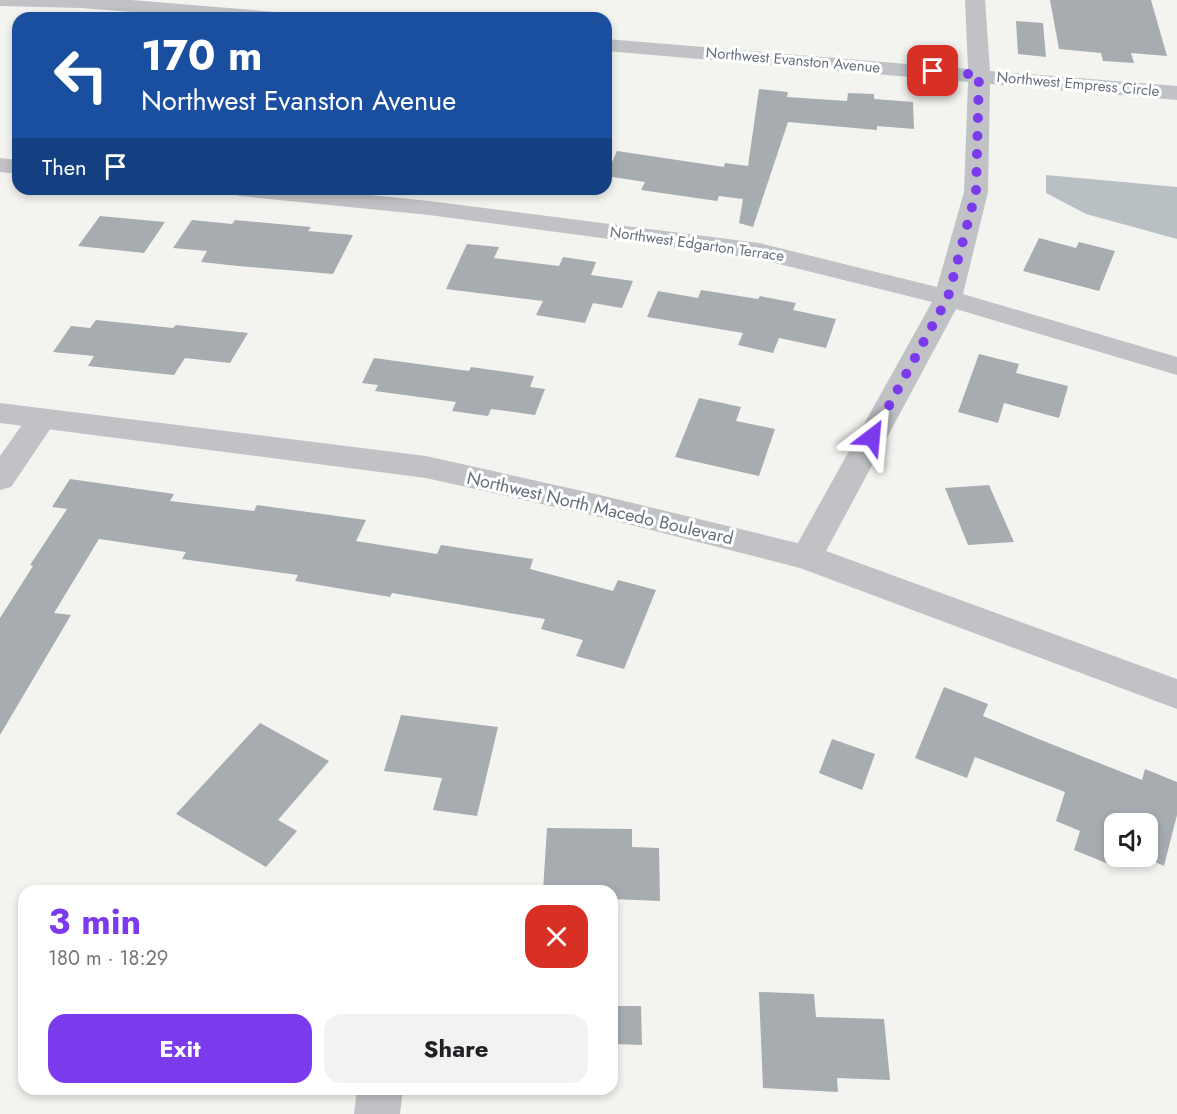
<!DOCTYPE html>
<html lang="en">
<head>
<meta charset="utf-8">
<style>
	body { margin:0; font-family:Jost,sans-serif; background:#f2f2f2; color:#202124; height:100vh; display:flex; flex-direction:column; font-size:22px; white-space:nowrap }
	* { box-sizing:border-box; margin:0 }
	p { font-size:20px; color:#757577 }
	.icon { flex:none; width:33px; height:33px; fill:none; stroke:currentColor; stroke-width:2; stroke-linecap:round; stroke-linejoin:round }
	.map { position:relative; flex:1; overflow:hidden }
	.details { position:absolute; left:18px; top:885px; width:600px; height:210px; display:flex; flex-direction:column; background:#fff; border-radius:18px; box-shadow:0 3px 9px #0003 }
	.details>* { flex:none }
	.banner { position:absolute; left:12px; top:12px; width:600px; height:183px; border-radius:18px; box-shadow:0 3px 9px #0003; background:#1a4fa0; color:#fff; overflow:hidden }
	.fabs { position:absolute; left:1104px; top:813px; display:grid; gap:12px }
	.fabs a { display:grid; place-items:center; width:54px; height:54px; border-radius:12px; background:#fff; box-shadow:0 3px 9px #0003; font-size:30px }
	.pin { position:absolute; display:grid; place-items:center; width:51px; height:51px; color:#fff; margin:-26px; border-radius:12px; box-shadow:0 3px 9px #0006 }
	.me { position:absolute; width:66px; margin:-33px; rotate:29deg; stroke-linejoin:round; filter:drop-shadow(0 0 4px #0008) }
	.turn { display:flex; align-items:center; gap:21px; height:126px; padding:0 30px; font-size:27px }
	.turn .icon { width:78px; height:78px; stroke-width:2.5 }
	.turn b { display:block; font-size:42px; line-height:51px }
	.then { display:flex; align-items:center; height:57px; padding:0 30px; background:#0003; gap:12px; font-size:22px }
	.round { display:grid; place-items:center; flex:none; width:63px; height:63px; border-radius:18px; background:#f2f2f2 }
	.headline { display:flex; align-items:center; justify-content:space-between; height:102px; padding:0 30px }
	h1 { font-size:36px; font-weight:700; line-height:45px; color:#7c3aed }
	.cta { display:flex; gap:12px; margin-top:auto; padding:12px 30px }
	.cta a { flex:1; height:69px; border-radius:18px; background:#7c3aed; color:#fff; font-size:24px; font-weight:700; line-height:69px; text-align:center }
	.cta a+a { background:#f2f2f2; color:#202124 }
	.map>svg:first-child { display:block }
</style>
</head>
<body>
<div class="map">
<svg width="1177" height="1114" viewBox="0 0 1177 1114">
	<rect width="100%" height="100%" fill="#f3f4f0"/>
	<path fill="#b8c0c4" d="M1046 175 1177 187V239L1086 214 1046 193Z"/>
	<path fill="#a7acb1" d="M1050 0H1151L1167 56 1131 53 1134 63 1103 61 1101 53 1059 49Z
		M1016 21 1043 23 1046 57 1018 54Z
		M759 89 788 92 787 97 847 101 848 93 874 94V99L913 102 914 129 877 126V130L788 122 753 227 739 223 743 199 719 196 717 201 641 190 645 182 606 176 617 151 724 167 725 163 748 166Z
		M100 216 165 222 144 253 78 246Z
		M192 220 232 224 235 220 311 227 308 231 353 235 333 274 238 266 201 262 207 251 173 248Z
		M1039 238 1076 248 1079 242 1115 251 1099 291 1023 271Z
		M467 244 499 247 494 258 559 266 563 257 596 262 591 275 633 281 622 308 593 303 585 323 536 315 543 301 446 289Z
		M701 290 758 299 760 296 796 303 793 310 836 319 826 348 779 338 773 353 738 345 743 333 647 317 658 291 698 298Z
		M96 320 173 328 176 325 248 333 230 363 185 358 174 375 88 366 94 356 53 352 71 326 90 328Z
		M979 354 1019 364 1016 373 1068 386 1059 418 1004 403 998 423 958 412Z
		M374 358 469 371 471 367 534 376 530 387 545 389 535 415 491 409 488 416 452 411 456 402 375 391 378 385 362 383Z
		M699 398 741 407 736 421 775 429 759 476 675 457Z
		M70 479 174 494 170 501 254 511 257 505 366 520 356 541 437 554 441 545 533 559 530 569 613 591 618 580 656 590 624 669 576 656 583 640 541 629 545 619 392 593 390 597 295 581 298 575 182 559 186 552 99 539 54 613 71 615 0 735V618L33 566 30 565 67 509 52 507Z
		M989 485 1014 542 968 545 945 488Z
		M944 687 988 704 983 716 1036 738 1142 780 1145 769 1177 782V815L1164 866 1142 856H1148V824H1114V855L1111 865 1074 850 1080 831 1056 821 1065 792 975 757 967 778 915 758Z
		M401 715 498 727 477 816 433 810 442 778 384 771Z
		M260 723 329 761 278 820 297 831 266 867 176 814Z
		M832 739 875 754 862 790 819 773Z
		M547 828 632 829V847L659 848 660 901 612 899V891H543Z
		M759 992 814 994 816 1017 884 1019 890 1080 837 1078 838 1092 763 1088Z
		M612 1006H641L642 1045 612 1044Z"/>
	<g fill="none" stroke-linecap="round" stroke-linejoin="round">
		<path fill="#c0c2c5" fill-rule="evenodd" d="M0 0H131L276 12 283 14 286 18H202L82 8 0 6Z
			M965 0H985L990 71 1177 86V100L990 84 988 192 963 294 1177 357V375L956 309 818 566 806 569 794 566 790 557 932 302 759 259 429 215 240 196 231 194 228 189H313L429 201 759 243 937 287 964 192 968 82 606 51V39L968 69Z
			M0 158 18 160V174L0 172Z
			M42 409 53 412 57 419 11 487 0 490V456L31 412Z
			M357 1089H403L400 1114H354Z"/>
		<path fill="#c0c2c5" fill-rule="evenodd" d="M0 403 426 456 600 495 818 548 1177 679V709L800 568 600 517 426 478 0 423Z"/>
	</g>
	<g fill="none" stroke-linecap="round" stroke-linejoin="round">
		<path stroke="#7c3aed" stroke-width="10" stroke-dasharray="0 18" d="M872 437 948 297 976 192 979 75 933 71"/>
	</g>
	<g text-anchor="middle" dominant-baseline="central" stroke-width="6" stroke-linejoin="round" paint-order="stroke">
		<g font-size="15" fill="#67717d" stroke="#fff">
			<text transform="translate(793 60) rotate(5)">Northwest Evanston Avenue</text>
			<text transform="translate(1078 84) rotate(5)">Northwest Empress Circle</text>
			<text transform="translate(697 244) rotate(8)">Northwest Edgarton Terrace</text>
		</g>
		<g font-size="18" fill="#67717d" stroke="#fff">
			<text transform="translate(600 508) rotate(13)">Northwest North Macedo Boulevard</text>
		</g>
	</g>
</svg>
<div class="fabs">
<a><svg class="icon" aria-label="sound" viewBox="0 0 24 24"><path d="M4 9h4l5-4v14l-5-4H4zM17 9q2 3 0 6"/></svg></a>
</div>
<div class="pin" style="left:933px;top:71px;background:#d93025"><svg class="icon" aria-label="arrive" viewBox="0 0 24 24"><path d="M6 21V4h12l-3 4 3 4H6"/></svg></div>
<svg class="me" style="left:872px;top:437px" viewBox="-20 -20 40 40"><path d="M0-17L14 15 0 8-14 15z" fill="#7c3aed" stroke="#fff" stroke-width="4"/></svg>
<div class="banner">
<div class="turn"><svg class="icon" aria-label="left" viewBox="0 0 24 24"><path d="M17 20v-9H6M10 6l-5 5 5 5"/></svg><div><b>170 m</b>Northwest Evanston Avenue</div></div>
<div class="then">Then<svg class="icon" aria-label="arrive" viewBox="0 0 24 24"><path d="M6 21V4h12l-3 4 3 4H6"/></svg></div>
</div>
<section class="details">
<div class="headline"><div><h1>3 min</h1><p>180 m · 18:29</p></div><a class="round" style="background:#d93025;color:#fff"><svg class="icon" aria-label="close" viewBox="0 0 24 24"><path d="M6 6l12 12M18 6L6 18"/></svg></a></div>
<div class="cta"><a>Exit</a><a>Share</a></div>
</section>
</div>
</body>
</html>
